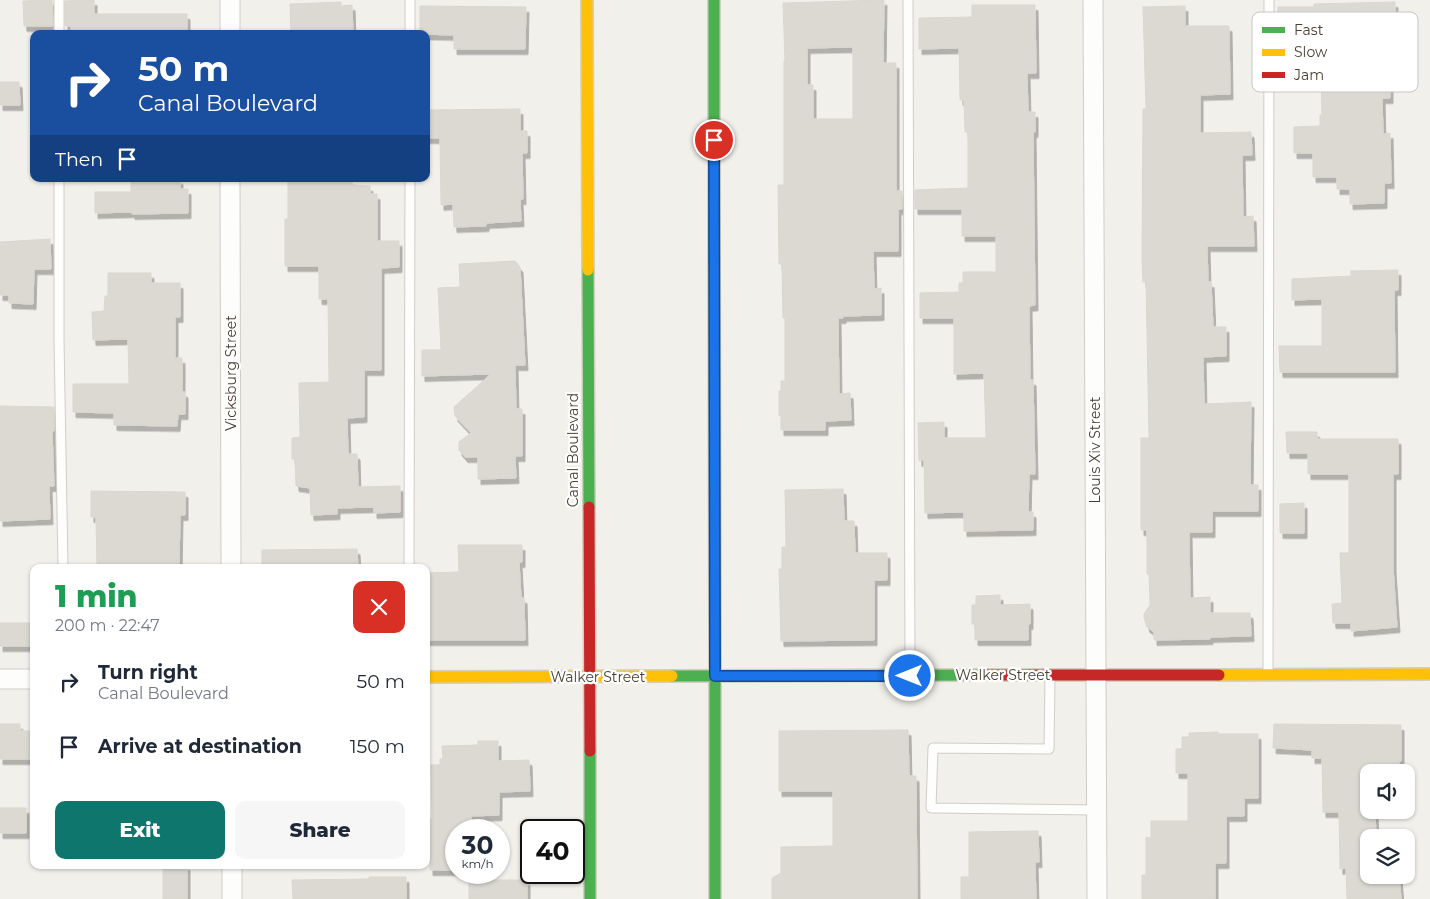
<!DOCTYPE html>
<html lang="en">
<head>
<meta charset="utf-8">
<style>
	body { margin:0; font-family:Montserrat,sans-serif; background:#f6f6f7; color:#1f2937; height:100vh; display:flex; flex-direction:column; font-size:19px; white-space:nowrap }
	* { box-sizing:border-box; margin:0 }
	p { font-size:16px; color:#747a83 }
	.icon { flex:none; width:28px; height:28px; fill:none; stroke:currentColor; stroke-width:2; stroke-linecap:round; stroke-linejoin:round }
	.map { position:relative; flex:1; overflow:hidden }
	.side { position:absolute; left:30px; top:564px; width:400px; height:305px; display:flex; flex-direction:column; background:#fff; border-radius:10px; box-shadow:0 1px 4px #0004 }
	.side>* { flex:none }
	.top-card { position:absolute; left:30px; top:30px; width:400px; height:152px; border-radius:10px; box-shadow:0 1px 4px #0004; background:#1a4fa0; color:#fff; overflow:hidden }
	.fabs { position:absolute; left:1360px; top:764px; display:grid; gap:10px }
	.fabs a { display:grid; place-items:center; width:55px; height:55px; border-radius:10px; background:#fff; box-shadow:0 1px 4px #0004; font-size:25px }
	.speed { position:absolute; left:445px; top:819px; display:flex; gap:10px; font-size:25px; font-weight:700; text-align:center }
	.speed>* { display:grid; place-content:center; width:65px; height:65px; border-radius:50%; background:#fff; box-shadow:0 1px 4px #0004; line-height:1 }
	.speed small { font-size:12px; font-weight:400 }
	.speed .limit { border:2px solid #111; border-radius:8px; background:#fff; color:#111 }
	.pin { position:absolute; display:grid; place-items:center; width:42px; height:42px; color:#fff; margin:-21px; border:2px solid #fff; border-radius:50%; box-shadow:0 1px 5px #0007 }
	.me { position:absolute; width:55px; margin:-28px; rotate:270deg; stroke-linejoin:round; filter:drop-shadow(0 0 4px #0008) }
	.turn { display:flex; align-items:center; gap:18px; height:105px; padding:0 25px; font-size:22px }
	.turn .icon { width:65px; height:65px; stroke-width:2.5 }
	.turn b { display:block; font-size:35px; line-height:42px }
	.then { display:flex; align-items:center; height:48px; padding:0 25px; background:#0003; gap:10px; font-size:19px }
	.round { display:grid; place-items:center; flex:none; width:52px; height:52px; border-radius:10px; background:#f6f6f7 }
	.overview { display:flex; align-items:center; justify-content:space-between; height:85px; padding:0 25px }
	h1 { font-size:30px; font-weight:800; line-height:38px; color:#1e9e55 }
	.primary-button { display:flex; gap:10px; margin-top:auto; padding:10px 25px }
	.primary-button a { flex:1; height:58px; border-radius:10px; background:#0f766e; color:#fff; font-size:20px; font-weight:800; line-height:58px; text-align:center }
	.primary-button a+a { background:#f6f6f7; color:#1f2937 }
	ul { padding:0; list-style:none }
	li { display:flex; align-items:center; gap:15px; height:65px; padding:0 25px }
	li div { flex:1 }
	li b { display:block; font-size:19px }
	li em { font-style:normal }
	.map>svg:first-child { display:block }
</style>
</head>
<body>
<div class="map">
<svg width="1430" height="899" viewBox="0 0 1430 899">
	<defs>
		<filter id="shadow"><feDropShadow dx="3" dy="5.5" stdDeviation="0" flood-color="#0004"/></filter>
	</defs>
	<rect width="100%" height="100%" fill="#f2f0ea"/>
	<path fill="#dbd9d2" stroke="#dad7cf" fill-rule="evenodd" filter="url(#shadow)" d="M52 0 53 26H24L23 1Z
		M94 0V14H187V34H111V31L71 32V26H65V1Z
		M884 0 883 63H896V191H902V209H898V251H873L874 289 881 288V315L843 316V318H838L839 394 850 393 851 420 825 421V430H781V415L779 416V391H781V381H785V318H783L782 264H779L778 185H784V61H785L783 3ZM853 47V119H813V85H807V48Z
		M341 2V6L352 5 353 34H291L290 4Z
		M1395 2V45H1390V98H1382L1383 134 1390 133 1391 183H1384V203L1350 204V189H1337V177H1313V153H1294V127L1320 126V115H1322L1321 74H1288L1287 36H1277L1278 7H1314V4Z
		M972 5H1035L1036 73H1027L1028 112H1035V132H1033L1035 305 1029 306 1030 380H1033L1035 474H1029L1028 512H1033V530L964 531V512L925 513 924 460 919 461 918 423 944 422V438H986L984 373 954 374V318H920V293L959 292V283H963V272H996V236H962V209H915V190L968 188V132H965L964 100H960L959 48 919 49V18L972 17Z
		M420 6 526 7 525 49H454V35L420 34Z
		M1185 6V26H1229L1230 94 1200 95V133L1251 132 1252 155H1242L1243 217 1253 216 1254 246H1207L1208 282H1211L1213 327H1226V356L1203 357 1204 404 1251 402 1250 485H1258V511H1212V532H1189L1190 598 1210 597V613H1250L1251 636 1210 637V639L1154 640V632L1147 627 1144 618V614L1150 605 1149 574H1147V530H1141V438H1149L1146 282H1143L1142 261 1143 109H1146L1143 7Z
		M0 82H19L20 105H0Z
		M520 109V131H527V153H522L523 199H520L521 221 486 223V226L454 227 453 204 441 205 440 138H426V110Z
		M131 179H180V189H188V213L132 214V212L95 213V192H131Z
		M288 179 352 180V185L370 186V194H377V241H399V267L381 268V370H364V417L347 418 348 454H357L358 487 400 486V512L374 513V507L337 508V514L311 515 310 488 296 486 295 459H292V438L300 437 299 383 329 382 328 299H319V266H285V219H288Z
		M50 239 51 269H34L33 304 9 303V295H0V242Z
		M515 261 520 267 525 365H515L516 409H522V456H515L516 478 478 479V457H465L459 450V442L471 433 455 416 454 407 491 374 422 376V350H441L438 288 460 287 459 264Z
		M1398 270V290H1394L1395 372H1280L1279 346H1322V299L1292 300V279L1351 276V271Z
		M108 273H151V283H180V317H175V358H182V392H185V414H178L177 426 114 425V413L73 412V384H129L128 339 93 340 92 312 104 311 105 296H108Z
		M0 406 54 407V431H52L54 486H49L50 519 0 521Z
		M1286 432H1317V439H1398V474H1393V567L1397 627 1351 631V623H1333L1332 604 1342 603 1340 553H1349V474H1308V453H1287Z
		M843 489 844 521H854L855 553H887V580H874V640L781 641 779 569H782V547H786L785 490Z
		M91 491 185 492V515H180L179 568 97 567 96 517H91Z
		M1304 503V533H1280V504Z
		M458 545H522V562H519L521 598H524L525 640H426V573L459 572Z
		M357 549 358 568H262V550Z
		M1000 595V605L1030 604V624H1028V640H975V624H972V605H976V596Z
		M0 623H34V646H0Z
		M0 724H20V731H34V759H0Z
		M1274 724 1401 725V761H1399V772H1369V810H1375L1376 838H1369V875H1399L1401 899H1347L1346 868 1340 869 1339 812H1323L1322 758H1312V750L1273 748Z
		M908 730 909 776H916L917 899H772V878L781 873V847L833 846V791H779V731Z
		M1218 732V734H1258V798H1244V816H1226V863H1215V899H1142V875H1146V837L1151 838V821H1188V773H1176V749H1182V737H1189V733Z
		M478 741H498V761L529 760 530 791 499 792V815L471 816 472 830H456V870H430V819H432L431 765H440V759H443L442 746 478 745Z
		M0 808H26V833H0Z
		M1038 831 1039 862H1035L1036 899H961V877H969V832Z
		M163 865H187V899H163Z
		M369 877H406V899H293L292 880 369 879Z
		M469 880H527V899H469Z"/>
	<g fill="none" stroke-linecap="round" stroke-linejoin="round">
		<defs>
			<path id="lane" d="M908 0 910 673
				M59 34V0
				M410 34V0
				M59 179V339L63 568
				M409 568 410 179
				M1268 671 1269 0
				M1050 678 1049 749 933 748 931 808 1097 810"/>
			<path id="street" d="M230 0V34
				M1093 0 1097 899
				M230 179 231 568
				M0 679H34
				M232 865V899"/>
			<path id="fast" d="M714 0V265
				M588 270 589 507
				M715 632V899
				M672 676 988 675
				M590 751V899"/>
			<path id="slow" d="M587 0 588 270
				M714 265 715 632
				M1219 675 1430 674
				M426 677 672 676"/>
			<path id="jam" d="M589 507 590 751
				M988 675H1219"/>
		</defs>
		<use href="#lane" stroke="#d0cdc7" stroke-width="11"/>
		<use href="#street" stroke="#d0cdc7" stroke-width="21"/>
		<use href="#fast" stroke="#d2cec0" stroke-width="14"/>
		<use href="#slow" stroke="#d2cec0" stroke-width="14"/>
		<use href="#jam" stroke="#d2cec0" stroke-width="14"/>
		<use href="#lane" stroke="#fdfdfc" stroke-width="9"/>
		<use href="#street" stroke="#fdfdfc" stroke-width="19"/>
		<use href="#fast" stroke="#4caf50" stroke-width="11"/>
		<use href="#slow" stroke="#ffc107" stroke-width="11"/>
		<use href="#jam" stroke="#c62828" stroke-width="11"/>
	</g>
	<g fill="none" stroke-linecap="round" stroke-linejoin="round">
		<defs>
			<path id="route" d="M714 140 715 676H910"/>
		</defs>
		<use href="#route" stroke="#114b97" stroke-width="12"/>
		<use href="#route" stroke="#1a73e8" stroke-width="9"/>
	</g>
	<g text-anchor="middle" dominant-baseline="central" stroke-width="4.5" stroke-linejoin="round" paint-order="stroke">
		<g font-size="14" fill="#494234" stroke="#fff">
			<text transform="translate(231 373) rotate(-90)">Vicksburg Street</text>
			<text transform="translate(573 450) rotate(-90)">Canal Boulevard</text>
			<text transform="translate(1095 450) rotate(-90)">Louis Xiv Street</text>
			<text x="1003" y="675">Walker Street</text>
			<text x="598" y="677">Walker Street</text>
		</g>
	</g>
	<rect x="1252" y="12" width="166" height="80" rx="8" fill="#fff" stroke="#c8c6c2" stroke-width="1"/>
	<rect x="1262" y="27" width="23" height="6" fill="#4caf50"/>
	<rect x="1262" y="49" width="23" height="7" fill="#ffc107"/>
	<rect x="1262" y="72" width="23" height="6" fill="#c62828"/>
	<g font-size="14" fill="#494234">
		<text x="1294" y="35">Fast</text>
		<text x="1294" y="57">Slow</text>
		<text x="1294" y="80">Jam</text>
	</g>
</svg>
<div class="fabs">
<a><svg class="icon" aria-label="sound" viewBox="0 0 24 24"><path d="M4 9h4l5-4v14l-5-4H4zM17 9q2 3 0 6"/></svg></a>
<a><svg class="icon" aria-label="layers" viewBox="0 0 24 24"><path d="M12 4l9 5-9 5-9-5zM3 14l9 5 9-5"/></svg></a>
</div>
<div class="speed"><div>30<small>km/h</small></div><div class="limit">40</div></div>
<div class="pin" style="left:714px;top:140px;background:#d93025"><svg class="icon" aria-label="arrive" viewBox="0 0 24 24"><path d="M6 21V4h12l-3 4 3 4H6"/></svg></div>
<svg class="me" style="left:910px;top:676px" viewBox="-20 -20 40 40"><circle r="17" fill="#1a73e8" stroke="#fff" stroke-width="3"/><path d="M0-11L8 9 0 5-8 9z" fill="#fff"/></svg>
<div class="top-card">
<div class="turn"><svg class="icon" aria-label="right" viewBox="0 0 24 24"><path d="M7 20v-9h11M14 6l5 5-5 5"/></svg><div><b>50 m</b>Canal Boulevard</div></div>
<div class="then">Then<svg class="icon" aria-label="arrive" viewBox="0 0 24 24"><path d="M6 21V4h12l-3 4 3 4H6"/></svg></div>
</div>
<section class="side">
<div class="overview"><div><h1>1 min</h1><p>200 m · 22:47</p></div><a class="round" style="background:#d93025;color:#fff"><svg class="icon" aria-label="close" viewBox="0 0 24 24"><path d="M6 6l12 12M18 6L6 18"/></svg></a></div>
<ul>
<li><svg class="icon" aria-label="right" viewBox="0 0 24 24"><path d="M7 20v-9h11M14 6l5 5-5 5"/></svg><div><b>Turn right</b><p>Canal Boulevard</p></div><em>50 m</em></li>
<li><svg class="icon" aria-label="arrive" viewBox="0 0 24 24"><path d="M6 21V4h12l-3 4 3 4H6"/></svg><div><b>Arrive at destination</b></div><em>150 m</em></li>
</ul>
<div class="primary-button"><a>Exit</a><a>Share</a></div>
</section>
</div>
</body>
</html>
